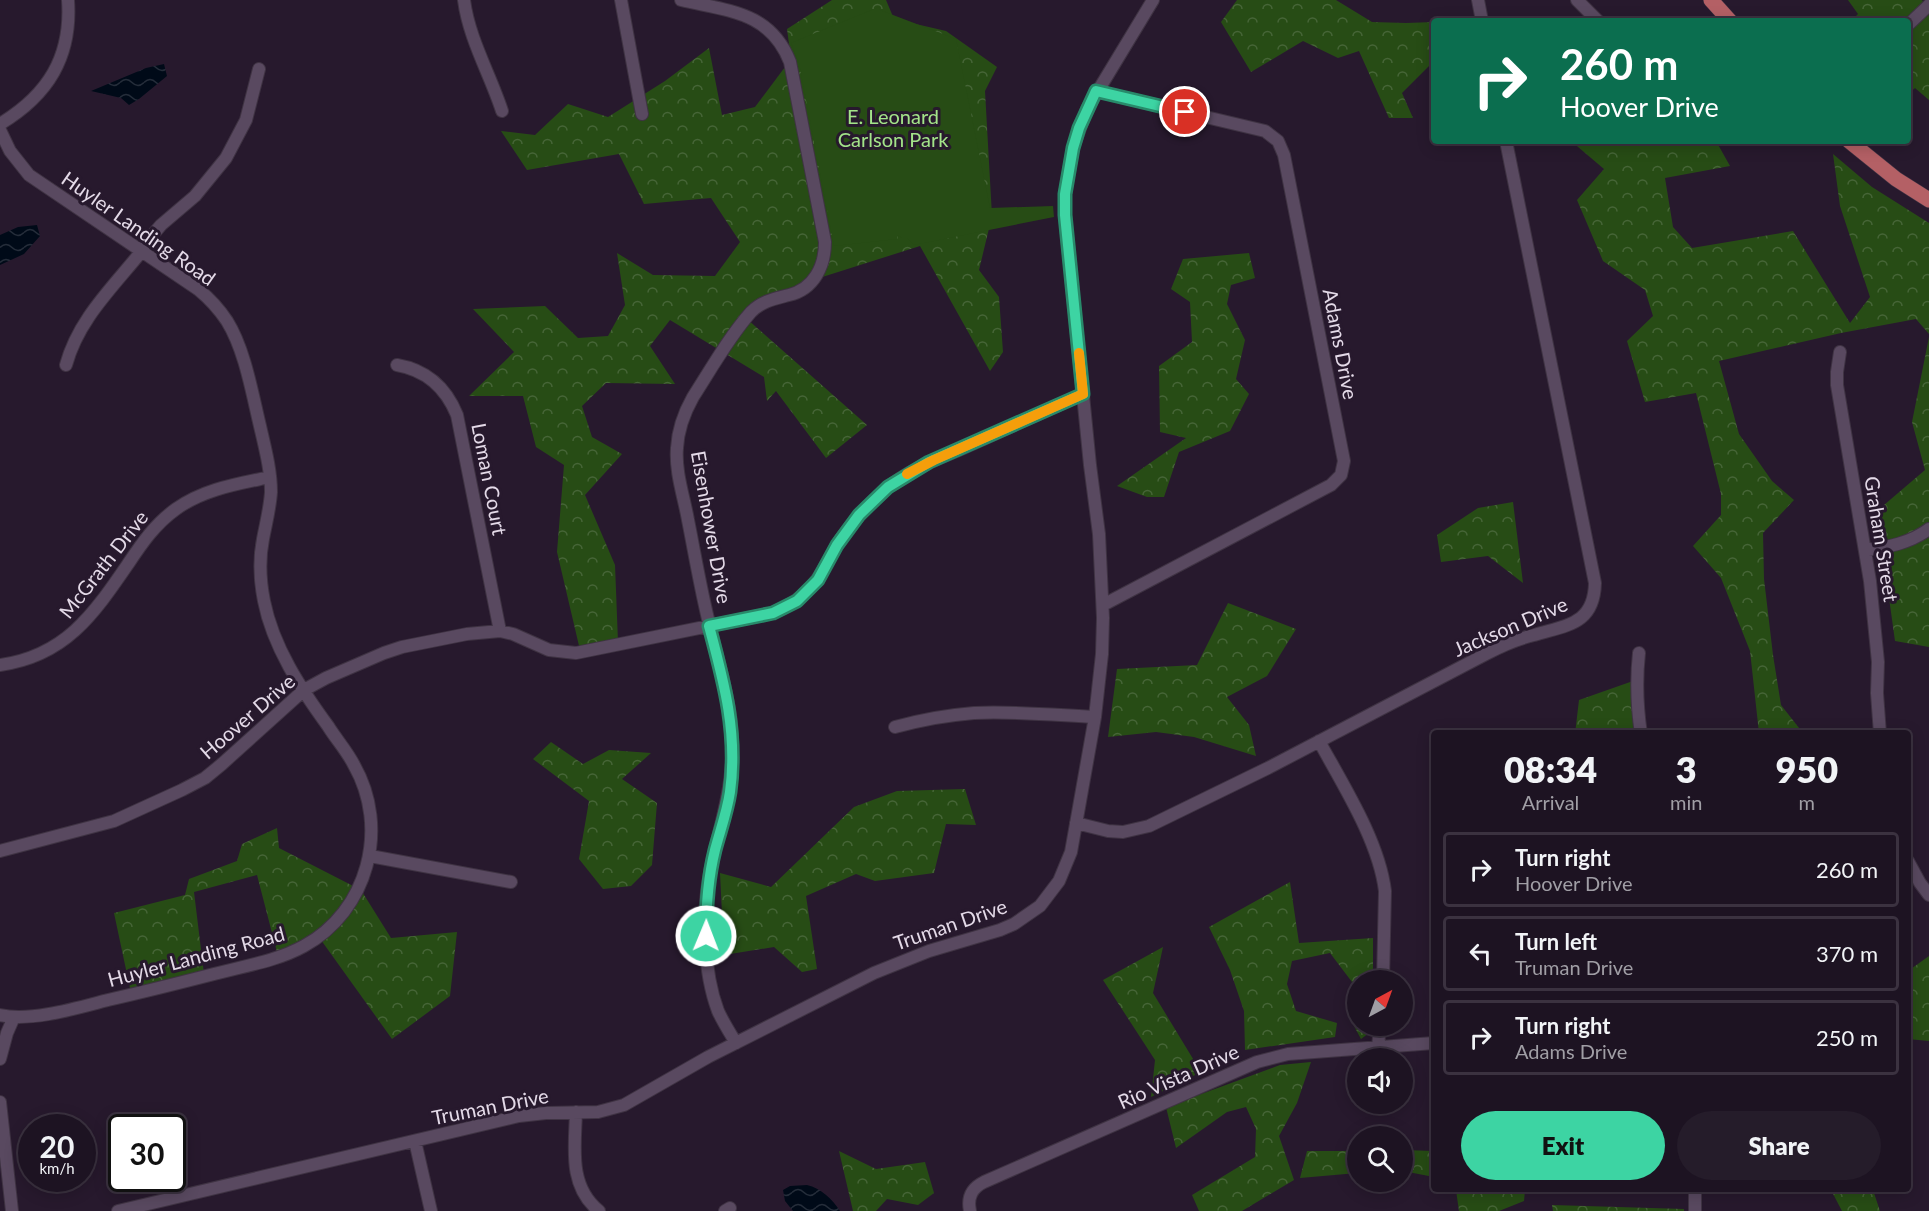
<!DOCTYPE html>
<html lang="en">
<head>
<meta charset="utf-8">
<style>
	body { margin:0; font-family:Lato,sans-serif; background:#251c2a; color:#f1f3f6; height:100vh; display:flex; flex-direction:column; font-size:22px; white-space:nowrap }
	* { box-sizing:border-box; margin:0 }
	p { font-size:20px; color:#a09ea5 }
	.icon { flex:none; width:33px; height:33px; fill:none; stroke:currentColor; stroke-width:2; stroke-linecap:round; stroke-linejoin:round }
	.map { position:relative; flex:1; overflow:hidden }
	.drawer { position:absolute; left:1431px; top:730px; width:480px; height:462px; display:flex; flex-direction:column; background:#1d1322; border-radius:6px; box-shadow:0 3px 15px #0003,0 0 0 2px #3b3240 }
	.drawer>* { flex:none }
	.top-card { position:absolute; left:1431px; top:18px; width:480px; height:126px; border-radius:6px; box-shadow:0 3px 15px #0003,0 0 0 2px #3b3240; background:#0b6e4f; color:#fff; overflow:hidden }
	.needle { width:39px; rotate:41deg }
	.fabs { position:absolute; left:1347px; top:970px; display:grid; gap:12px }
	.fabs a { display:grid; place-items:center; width:66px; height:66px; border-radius:50%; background:#1d1322; box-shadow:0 3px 15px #0003,0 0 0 2px #3b3240; font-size:30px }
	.speed { position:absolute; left:18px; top:1114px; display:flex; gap:12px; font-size:30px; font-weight:700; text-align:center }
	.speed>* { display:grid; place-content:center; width:78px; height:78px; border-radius:50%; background:#1d1322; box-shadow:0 3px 15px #0003,0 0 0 2px #3b3240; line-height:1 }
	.speed small { font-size:15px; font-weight:400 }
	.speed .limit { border:3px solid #111; border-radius:9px; background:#fff; color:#111 }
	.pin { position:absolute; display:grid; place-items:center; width:51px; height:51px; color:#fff; margin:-26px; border:3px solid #fff; border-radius:50%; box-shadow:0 2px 6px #0007 }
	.me { position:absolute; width:66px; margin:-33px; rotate:1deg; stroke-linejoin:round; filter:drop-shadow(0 0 4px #0008) }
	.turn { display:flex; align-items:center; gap:21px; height:126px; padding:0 30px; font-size:27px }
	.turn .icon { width:78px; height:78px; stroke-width:2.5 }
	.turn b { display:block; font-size:42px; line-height:51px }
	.eta { display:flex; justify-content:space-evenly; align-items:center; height:102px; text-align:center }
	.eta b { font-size:36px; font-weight:800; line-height:42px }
	.cta { display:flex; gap:12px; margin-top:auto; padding:12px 30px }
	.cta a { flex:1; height:69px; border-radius:36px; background:#3dd4a3; color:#111; font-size:24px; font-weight:800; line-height:69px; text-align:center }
	.cta a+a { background:#251c2a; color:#f1f3f6 }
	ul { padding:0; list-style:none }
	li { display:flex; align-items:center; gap:18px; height:75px; margin:0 12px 9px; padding:0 18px; border:3px solid #3b3240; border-radius:6px }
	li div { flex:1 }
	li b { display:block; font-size:22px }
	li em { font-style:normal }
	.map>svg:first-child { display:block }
</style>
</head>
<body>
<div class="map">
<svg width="1929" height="1211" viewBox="0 0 1929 1211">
	<defs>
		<pattern id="forest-crowns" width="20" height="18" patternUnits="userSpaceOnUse" patternTransform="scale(1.5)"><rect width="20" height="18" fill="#274c15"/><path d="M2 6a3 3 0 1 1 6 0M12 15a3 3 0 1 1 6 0" fill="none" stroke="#466537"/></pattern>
		<pattern id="water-waves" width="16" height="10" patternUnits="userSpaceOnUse" patternTransform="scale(1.5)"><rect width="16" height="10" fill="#000a18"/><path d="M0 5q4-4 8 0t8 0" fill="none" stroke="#252d3a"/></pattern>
	</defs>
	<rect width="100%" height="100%" fill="#27192d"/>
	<path fill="url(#forest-crowns)" d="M832 0H886L894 19 946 31 997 67 985 91 992 216 979 270 999 297 1003 352 990 371 920 246 816 279 747 319 867 425 826 458 776 391 767 401 764 377 670 320 650 346 675 384 606 383 582 406 592 437 622 454 585 495 615 565 618 642 580 650 557 552 564 465 536 447 523 396H469L514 352 473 309 545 306 578 338 608 336 625 305 617 253 653 275 715 276 740 242 711 198 644 204 619 154 527 170 501 131 535 135 568 104 608 117 665 81 709 48 722 115 755 107 791 59 787 29Z
		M1237 0H1336L1372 22 1406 23 1434 22V61L1402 93 1413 118H1389L1359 51 1338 58 1303 41 1251 72 1221 22Z
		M1848 0H1922L1929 10V100L1915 88 1908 94V21H1851L1858 14Z
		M1571 141H1716L1730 166 1665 178 1673 227 1692 248 1793 231 1850 323 1870 297 1840 206 1833 154 1872 187 1929 223V334L1916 319 1841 333 1719 361 1739 434 1772 481 1794 500 1763 533 1764 579 1773 655 1781 705 1803 733H1759L1750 651 1721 578 1693 546 1721 515V494L1696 393 1645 402 1627 341 1653 316 1645 290 1603 261 1577 200 1604 169Z
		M1249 253 1255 278 1231 285 1227 304 1245 340 1236 379 1249 394 1230 431 1179 452 1164 497H1147L1117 486 1186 438 1160 432 1159 366 1192 342 1190 302 1171 289 1183 259Z
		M1929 337V647L1895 641 1877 511 1925 470 1912 422Z
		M1513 502 1523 583 1488 556 1441 562 1437 535 1478 508Z
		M1228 603 1296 629 1267 676 1227 697 1249 725 1256 756 1194 737 1156 732 1108 737 1117 669 1197 665Z
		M1633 681 1635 733 1575 734 1579 700Z
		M551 742 583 764 609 750 651 753 622 779 657 803 652 865 631 886 603 889 579 859 589 801 533 759Z
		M965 789 976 825 946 824 934 873 875 881 856 874 806 896 817 969 802 972 774 947 724 955 720 873 771 887 854 807 897 791Z
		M277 828 279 848 361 890 391 938 457 932 450 996 392 1039 321 940 278 956 257 875 194 892 204 974 131 993 114 913 185 895 189 879 237 861 242 844Z
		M1290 882 1299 943 1373 938V981H1358V1026H1373V1030L1361 1039 1347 1013 1352 982 1330 953 1292 961 1287 984 1296 1011 1337 1023 1335 1037 1245 1050 1244 1011 1230 970 1209 927Z
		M1163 947 1153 993 1201 1072 1151 1097 1155 1060 1103 980Z
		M1929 956V1041L1908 1039V971Z
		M1311 1062 1297 1103 1279 1136 1294 1180 1242 1211H1199L1192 1195 1255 1157 1256 1129 1246 1107 1227 1112 1176 1148 1166 1107 1280 1065Z
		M1403 1150 1434 1151V1177L1403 1171Z
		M839 1151 876 1169 925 1162 934 1193 918 1205 887 1199 876 1211H853Z
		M1307 1151H1357V1173L1300 1178Z
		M1456 1190H1525L1524 1201 1499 1211H1459Z
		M1831 1190H1873L1880 1211H1842Z
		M1552 1205 1684 1209V1211H1553Z"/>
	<path fill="#274c15" d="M879 7 880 10 956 39 990 208 1053 206 1054 217 914 245 907 238H902L897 235V239L834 246 799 63 791 43Z"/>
	<path fill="url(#water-waves)" d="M164 64 167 76 139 99 129 105 121 98 91 91 146 68Z
		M37 225 40 236 24 254 0 265V235L18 227Z
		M807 1185C821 1188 832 1199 840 1211H793L785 1201 783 1190 790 1186Z"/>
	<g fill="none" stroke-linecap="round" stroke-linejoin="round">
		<defs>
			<path id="minor" d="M464 0C469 39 490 74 502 111
				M621 0 642 114
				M681 0C727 11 770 11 790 62L825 242C825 266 814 289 789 295 774 299 762 301 751 312 729 337 711 369 693 397 684 413 678 429 677 448 675 472 684 497 688 520 695 555 701 592 710 627 717 659 728 691 731 724 737 780 721 819 710 872 702 914 703 971 718 1011 723 1022 730 1033 736 1043
				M1478 0 1482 21
				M1577 0 1598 21
				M1908 25 1929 5
				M1096 91 1265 131 1278 141 1284 155 1344 461 1341 475 1331 485 1103 605
				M0 124C48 95 72 57 68 0
				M0 130 10 151 29 175 199 290C210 299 219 309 227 321 245 350 252 393 260 426 265 448 271 470 271 492 270 508 266 523 263 539 259 559 260 581 264 601 273 647 301 689 328 726 336 739 347 751 354 765 390 828 368 911 304 946 277 961 244 966 214 974 179 983 143 992 108 1000 77 1008 31 1022 0 1015
				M139 251 161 225 195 196 226 158 246 120 259 69
				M1840 352 1837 372V385L1870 581 1878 662 1877 693 1880 734
				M66 365C78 320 112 288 141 252
				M397 365C426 370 446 388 457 415L500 631
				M1866 550C1889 547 1910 543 1929 529
				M1639 653C1636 680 1637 707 1641 734
				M0 665C65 656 93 615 128 564 142 543 155 524 176 509 204 489 237 484 270 477
				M895 727C921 720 947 715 974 713 1014 711 1055 715 1095 717
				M1319 741C1343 785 1379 841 1385 891L1383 981
				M1076 823 1108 831 1123 832 1149 826 1268 768 1486 654C1501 646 1517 639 1534 635 1566 625 1594 625 1595 583L1506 141
				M0 851 114 821 182 790 205 778 222 764 304 690 326 678 384 653 402 647 467 634 500 631 513 634 549 650 576 653 773 613C812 596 818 579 837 545 850 524 867 506 885 490 908 470 935 460 961 449 1002 431 1042 412 1083 394
				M370 856 511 882
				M1908 861 1920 883 1929 895
				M1378 1047 1380 1026
				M0 1059 7 1033 14 1017
				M0 1102 12 1211
				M576 1112C575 1147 568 1186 599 1211
				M415 1141 431 1211
				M1695 1190V1211
				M118 1211 519 1116 546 1113 598 1112 624 1105 708 1057 874 973 929 951 1000 930 1014 924 1040 906 1059 881 1071 852 1095 717 1102 654 1103 618 1099 534 1090 465 1065 215V194L1073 148 1087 109 1153 0
				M725 1211 730 1208
				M970 1211C967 1197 972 1188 984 1182L1257 1062 1288 1054 1434 1043"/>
			<path id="major" d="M1711 0 1730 21
				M1849 141 1896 179 1929 200"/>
		</defs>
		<use href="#minor" stroke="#3f3343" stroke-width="14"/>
		<use href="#major" stroke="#3f3343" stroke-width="16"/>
		<use href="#minor" stroke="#594960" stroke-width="12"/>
		<use href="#major" stroke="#b46065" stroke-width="15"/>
	</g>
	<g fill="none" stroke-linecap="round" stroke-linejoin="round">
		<defs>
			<path id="route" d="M706 936C706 907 708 878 715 850 720 831 727 812 730 792 738 733 724 682 709 626L773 613 797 601 818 580 837 545 859 515 888 487 929 462 1083 394 1065 215V194L1073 148 1079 128 1096 91 1185 112"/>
		</defs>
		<use href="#route" stroke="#288a6a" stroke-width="15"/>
		<use href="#route" stroke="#3dd4a3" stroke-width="10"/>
		<path stroke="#f59e0b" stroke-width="10" d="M907 474 934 460 1083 394 1079 353"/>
	</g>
	<g text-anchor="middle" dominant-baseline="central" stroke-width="6" stroke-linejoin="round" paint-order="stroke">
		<g font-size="20" fill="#a3e489" stroke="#27192d">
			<text x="893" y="116">E. Leonard<tspan x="893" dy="23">Carlson Park</tspan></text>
		</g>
		<g font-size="20" fill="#e4dae8" stroke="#27192d">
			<text transform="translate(139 228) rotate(35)">Huyler Landing Road</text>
			<text transform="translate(1341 344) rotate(79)">Adams Drive</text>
			<text transform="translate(490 479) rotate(79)">Loman Court</text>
			<text transform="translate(712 527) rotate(80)">Eisenhower Drive</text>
			<text transform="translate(1882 539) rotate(81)">Graham Street</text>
			<text transform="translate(103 564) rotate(-52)">McGrath Drive</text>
			<text transform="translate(1510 626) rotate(-23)">Jackson Drive</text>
			<text transform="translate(247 716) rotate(-41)">Hoover Drive</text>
			<text transform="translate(950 924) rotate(-19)">Truman Drive</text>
			<text transform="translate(196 956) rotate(-15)">Huyler Landing Road</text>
			<text transform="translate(1178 1076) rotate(-24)">Rio Vista Drive</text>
			<text transform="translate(490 1106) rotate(-11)">Truman Drive</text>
		</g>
	</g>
</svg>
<div class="fabs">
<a><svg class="needle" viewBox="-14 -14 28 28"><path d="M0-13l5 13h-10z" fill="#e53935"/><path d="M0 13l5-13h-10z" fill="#a09ea5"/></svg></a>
<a><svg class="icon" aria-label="sound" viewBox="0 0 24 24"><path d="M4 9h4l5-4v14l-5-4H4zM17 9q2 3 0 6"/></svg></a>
<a><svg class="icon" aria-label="search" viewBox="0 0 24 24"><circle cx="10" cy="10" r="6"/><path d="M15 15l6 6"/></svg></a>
</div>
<div class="speed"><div>20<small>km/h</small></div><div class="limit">30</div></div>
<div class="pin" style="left:1185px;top:112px;background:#d93025"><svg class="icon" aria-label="arrive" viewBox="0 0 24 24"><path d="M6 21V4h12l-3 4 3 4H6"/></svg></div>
<svg class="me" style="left:706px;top:936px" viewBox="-20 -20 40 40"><circle r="17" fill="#3dd4a3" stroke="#fff" stroke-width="3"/><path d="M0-11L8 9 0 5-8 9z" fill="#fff"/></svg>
<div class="top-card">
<div class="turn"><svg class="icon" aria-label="right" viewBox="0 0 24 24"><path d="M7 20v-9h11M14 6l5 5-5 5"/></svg><div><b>260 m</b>Hoover Drive</div></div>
</div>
<section class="drawer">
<div class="eta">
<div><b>08:34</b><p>Arrival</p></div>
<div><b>3</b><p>min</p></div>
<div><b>950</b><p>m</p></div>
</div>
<ul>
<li><svg class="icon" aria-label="right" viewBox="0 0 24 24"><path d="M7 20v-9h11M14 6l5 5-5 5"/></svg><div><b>Turn right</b><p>Hoover Drive</p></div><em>260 m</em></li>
<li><svg class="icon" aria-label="left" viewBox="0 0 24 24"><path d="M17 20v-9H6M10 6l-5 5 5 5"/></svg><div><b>Turn left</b><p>Truman Drive</p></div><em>370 m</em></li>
<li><svg class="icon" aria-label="right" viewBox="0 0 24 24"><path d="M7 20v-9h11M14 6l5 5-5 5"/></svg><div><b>Turn right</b><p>Adams Drive</p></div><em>250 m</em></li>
</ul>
<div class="cta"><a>Exit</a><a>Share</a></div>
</section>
</div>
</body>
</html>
